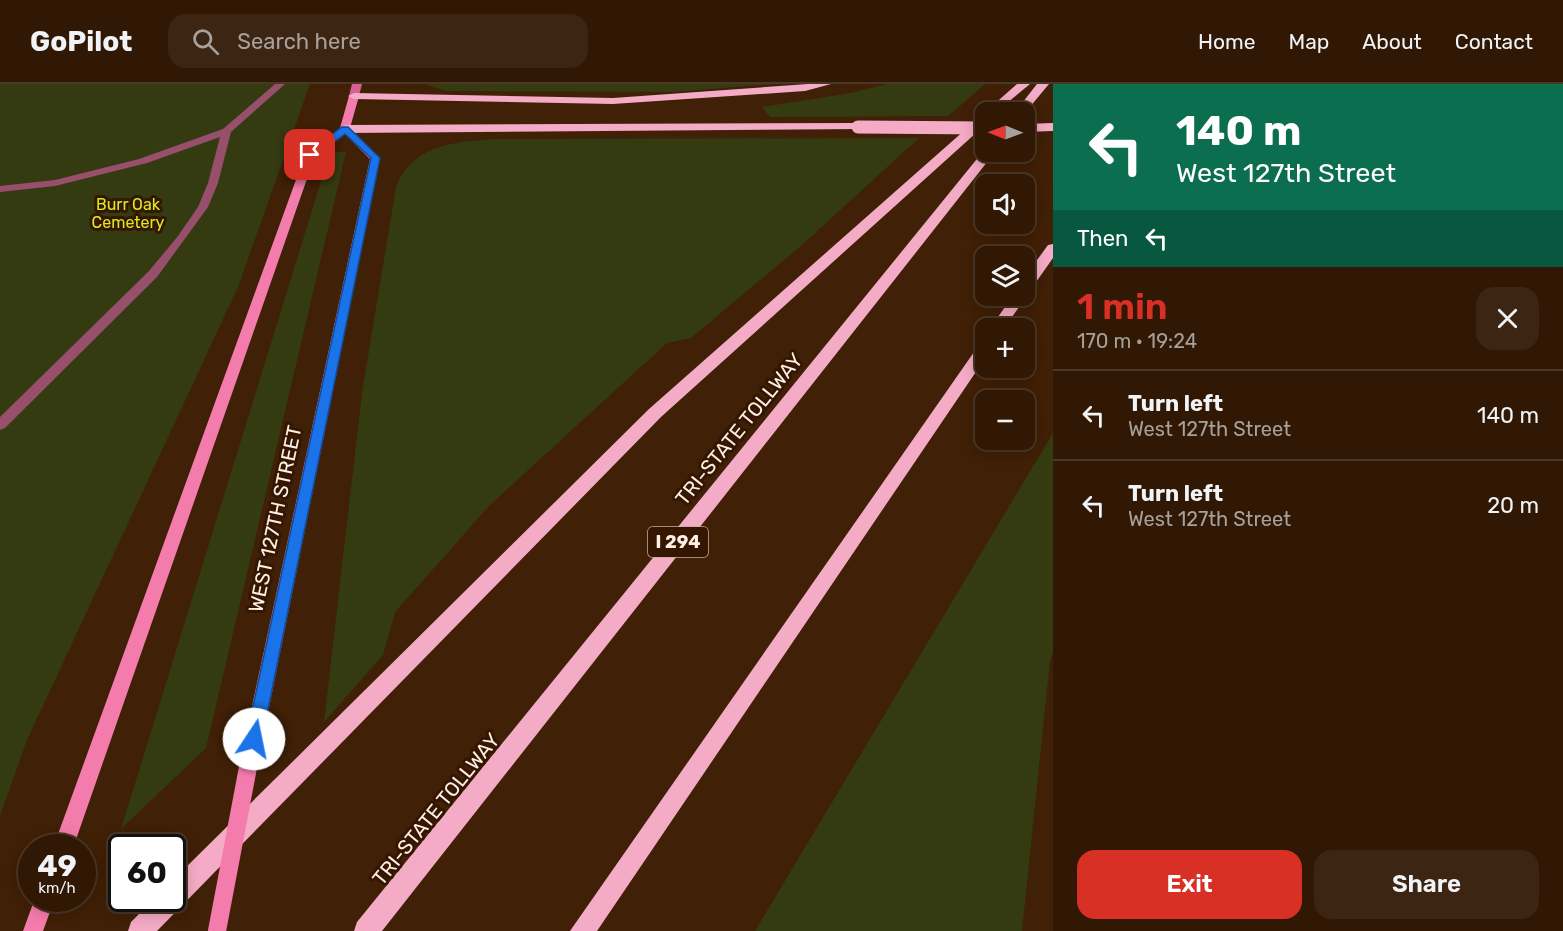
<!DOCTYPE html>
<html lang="en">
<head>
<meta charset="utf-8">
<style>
	body { margin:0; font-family:Rubik,sans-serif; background:#3c2513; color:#f1f3f6; height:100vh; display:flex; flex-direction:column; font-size:22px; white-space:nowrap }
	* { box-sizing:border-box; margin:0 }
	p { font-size:20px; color:#a8a09a }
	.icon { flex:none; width:33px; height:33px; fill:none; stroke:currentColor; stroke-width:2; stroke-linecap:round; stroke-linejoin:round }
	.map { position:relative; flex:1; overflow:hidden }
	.panel { display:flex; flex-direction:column; background:#301804; width:510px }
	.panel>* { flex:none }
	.guide { background:#0b6e4f; color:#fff; overflow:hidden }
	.needle { width:39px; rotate:271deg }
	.controls { position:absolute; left:975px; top:18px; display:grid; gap:12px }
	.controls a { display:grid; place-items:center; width:60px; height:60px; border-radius:12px; background:#301804; box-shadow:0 3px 15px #0003,0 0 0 2px #4b3726; font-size:30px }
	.speed { position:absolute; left:18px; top:750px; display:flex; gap:12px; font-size:30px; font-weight:700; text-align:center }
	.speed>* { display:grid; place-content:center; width:78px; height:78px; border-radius:50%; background:#301804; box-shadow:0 3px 15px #0003,0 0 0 2px #4b3726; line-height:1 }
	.speed small { font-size:15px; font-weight:400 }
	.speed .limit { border:3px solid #111; border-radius:9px; background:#fff; color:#111 }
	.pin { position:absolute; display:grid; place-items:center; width:51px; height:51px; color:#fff; margin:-26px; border-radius:12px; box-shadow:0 3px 9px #0006 }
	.me { position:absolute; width:66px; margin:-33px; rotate:11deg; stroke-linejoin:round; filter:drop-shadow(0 0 4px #0008) }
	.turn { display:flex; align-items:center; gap:21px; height:126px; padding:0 24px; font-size:27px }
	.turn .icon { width:78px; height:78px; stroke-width:2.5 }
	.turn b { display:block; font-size:42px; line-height:51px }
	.then { display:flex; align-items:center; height:57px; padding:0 24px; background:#0003; gap:12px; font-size:22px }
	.round { display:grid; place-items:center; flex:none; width:63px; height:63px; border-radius:18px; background:#3c2513 }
	.summary { display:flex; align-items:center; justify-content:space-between; height:102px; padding:0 24px }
	h1 { font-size:36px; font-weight:600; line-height:45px; color:#d93025 }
	.button { display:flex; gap:12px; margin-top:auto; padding:12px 24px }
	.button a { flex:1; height:69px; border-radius:18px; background:#d93025; color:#fff; font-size:24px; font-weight:600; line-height:69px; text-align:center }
	.button a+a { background:#3c2513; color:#f1f3f6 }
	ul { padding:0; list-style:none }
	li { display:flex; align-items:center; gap:18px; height:90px; padding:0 24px; border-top:2px solid #4b3726 }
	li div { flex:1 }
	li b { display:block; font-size:22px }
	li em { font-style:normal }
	header { display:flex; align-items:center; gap:36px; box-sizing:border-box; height:84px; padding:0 30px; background:#301804; border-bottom:2px solid #4b3726 }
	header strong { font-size:28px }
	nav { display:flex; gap:33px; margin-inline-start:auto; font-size:21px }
	.search { width:420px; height:54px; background:#3c2513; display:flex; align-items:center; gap:15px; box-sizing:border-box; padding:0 21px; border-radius:18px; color:#a8a09a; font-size:22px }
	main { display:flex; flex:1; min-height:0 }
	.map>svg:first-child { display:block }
</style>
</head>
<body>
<header>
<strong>GoPilot</strong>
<div class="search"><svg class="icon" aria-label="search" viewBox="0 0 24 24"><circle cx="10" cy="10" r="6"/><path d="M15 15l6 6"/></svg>Search here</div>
<nav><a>Home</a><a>Map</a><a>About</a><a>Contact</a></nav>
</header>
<main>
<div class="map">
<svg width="1053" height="847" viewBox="0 0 1053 847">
	<rect width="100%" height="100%" fill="#402006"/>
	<path fill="#353b11" d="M0 0H310L238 203 27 656 0 732Z
		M425 0H774L674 8 446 7Z
		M887 0H985L948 32 770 33 762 23 851 9Z
		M919 54 802 161 691 254 667 259 489 422 395 528 383 571 324 638 362 309 396 103C413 59 459 57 501 55Z
		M330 68H346L206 664 121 745Z
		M1053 349V569L1050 576 1022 847H755Z"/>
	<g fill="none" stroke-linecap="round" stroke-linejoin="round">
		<path fill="#984f6c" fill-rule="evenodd" d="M275 0H285L231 48 218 99 208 123 157 193 5 344 0 346V333L149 187 178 152 198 123 208 99 220 53 147 79 55 102 0 108V102L55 96 139 75 223 45Z"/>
		<path fill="#d56091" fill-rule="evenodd" d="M352 0H362L359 12 354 15 349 12Z"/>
		<path fill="#f47cad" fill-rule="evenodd" d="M354 9 359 12 350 44 380 74 258 678 256 684 249 686 242 684 240 678 370 75 345 50 315 72 73 764H53L305 71 340 44 349 12Z
			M35 814H55L43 847H23Z"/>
		<path fill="#f4abc5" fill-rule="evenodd" d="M808 0H831L805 7 613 20 354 15 348 12 354 9 613 14Z
			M1017 0H1030L996 28H986V40L661 333 157 847H128L131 838 155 814H172V797L649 325Z
			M1037 0H1049L1024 30 1015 28Z
			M858 39 864 43 862 45 345 49 339 45 345 41Z
			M1053 39V47L1024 48V40Z
			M985 65 995 68 382 847H354L357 838Z
			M1053 160V174L1029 208 1025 209 1027 212 1004 244H990L1013 212H1024V194L1048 161Z
			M986 256V273L597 847H570L981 258Z"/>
		<path stroke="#f47cad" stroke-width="18" d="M217 847 249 678"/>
		<path stroke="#f4abc5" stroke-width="13" d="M858 43 986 44"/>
	</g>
	<path fill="#1a73e8" stroke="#114b97" stroke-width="1.5" d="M342 43H348L380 74 262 655 260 660 254 663 248 660 246 655 371 74 345 50 314 73H307V69Z"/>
	<g text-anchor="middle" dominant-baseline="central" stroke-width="6" stroke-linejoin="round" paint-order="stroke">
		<g font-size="16" fill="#d8ec24" stroke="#351600">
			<text x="128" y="120">Burr Oak<tspan x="128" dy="18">Cemetery</tspan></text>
		</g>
		<rect fill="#351600" stroke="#c1aea0" stroke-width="1.5" x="648" y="443" width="60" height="30" rx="4.5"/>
		<g font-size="18" font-weight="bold" fill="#fdefe5">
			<text x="678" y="458">I 294</text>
		</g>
		<g font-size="20" fill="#fdefe5" stroke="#351600">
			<text transform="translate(739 345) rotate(-51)">TRI-STATE TOLLWAY</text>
			<text transform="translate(275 435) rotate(-78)">WEST 127TH STREET</text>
			<text transform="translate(436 725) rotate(-51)">TRI-STATE TOLLWAY</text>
		</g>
	</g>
</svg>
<div class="controls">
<a><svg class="needle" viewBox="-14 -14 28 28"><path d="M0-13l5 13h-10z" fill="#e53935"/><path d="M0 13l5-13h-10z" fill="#a8a09a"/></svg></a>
<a><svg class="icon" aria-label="sound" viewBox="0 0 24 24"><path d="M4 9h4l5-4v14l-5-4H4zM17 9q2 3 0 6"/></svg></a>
<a><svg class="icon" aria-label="layers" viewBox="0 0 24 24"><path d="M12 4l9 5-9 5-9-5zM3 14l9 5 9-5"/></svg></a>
<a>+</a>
<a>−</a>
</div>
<div class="speed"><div>49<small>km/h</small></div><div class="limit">60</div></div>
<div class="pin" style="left:310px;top:71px;background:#d93025"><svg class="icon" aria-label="arrive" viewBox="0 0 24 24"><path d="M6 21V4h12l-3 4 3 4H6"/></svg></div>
<svg class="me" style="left:254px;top:655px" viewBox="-20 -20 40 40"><circle r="19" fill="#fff"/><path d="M0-13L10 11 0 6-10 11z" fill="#1a73e8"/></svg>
</div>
<section class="panel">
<div class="guide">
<div class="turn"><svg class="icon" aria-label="left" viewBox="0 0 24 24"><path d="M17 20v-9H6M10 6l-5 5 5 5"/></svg><div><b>140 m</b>West 127th Street</div></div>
<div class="then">Then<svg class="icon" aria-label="left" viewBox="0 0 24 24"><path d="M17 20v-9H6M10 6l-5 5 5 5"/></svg></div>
</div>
<div class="summary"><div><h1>1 min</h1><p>170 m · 19:24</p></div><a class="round"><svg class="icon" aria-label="close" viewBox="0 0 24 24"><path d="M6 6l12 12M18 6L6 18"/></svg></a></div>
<ul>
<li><svg class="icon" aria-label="left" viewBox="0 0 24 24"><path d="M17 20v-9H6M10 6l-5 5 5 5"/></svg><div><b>Turn left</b><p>West 127th Street</p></div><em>140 m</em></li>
<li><svg class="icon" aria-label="left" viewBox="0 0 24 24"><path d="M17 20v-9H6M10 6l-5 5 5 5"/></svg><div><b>Turn left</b><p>West 127th Street</p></div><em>20 m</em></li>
</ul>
<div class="button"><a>Exit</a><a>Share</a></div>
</section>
</main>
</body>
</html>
